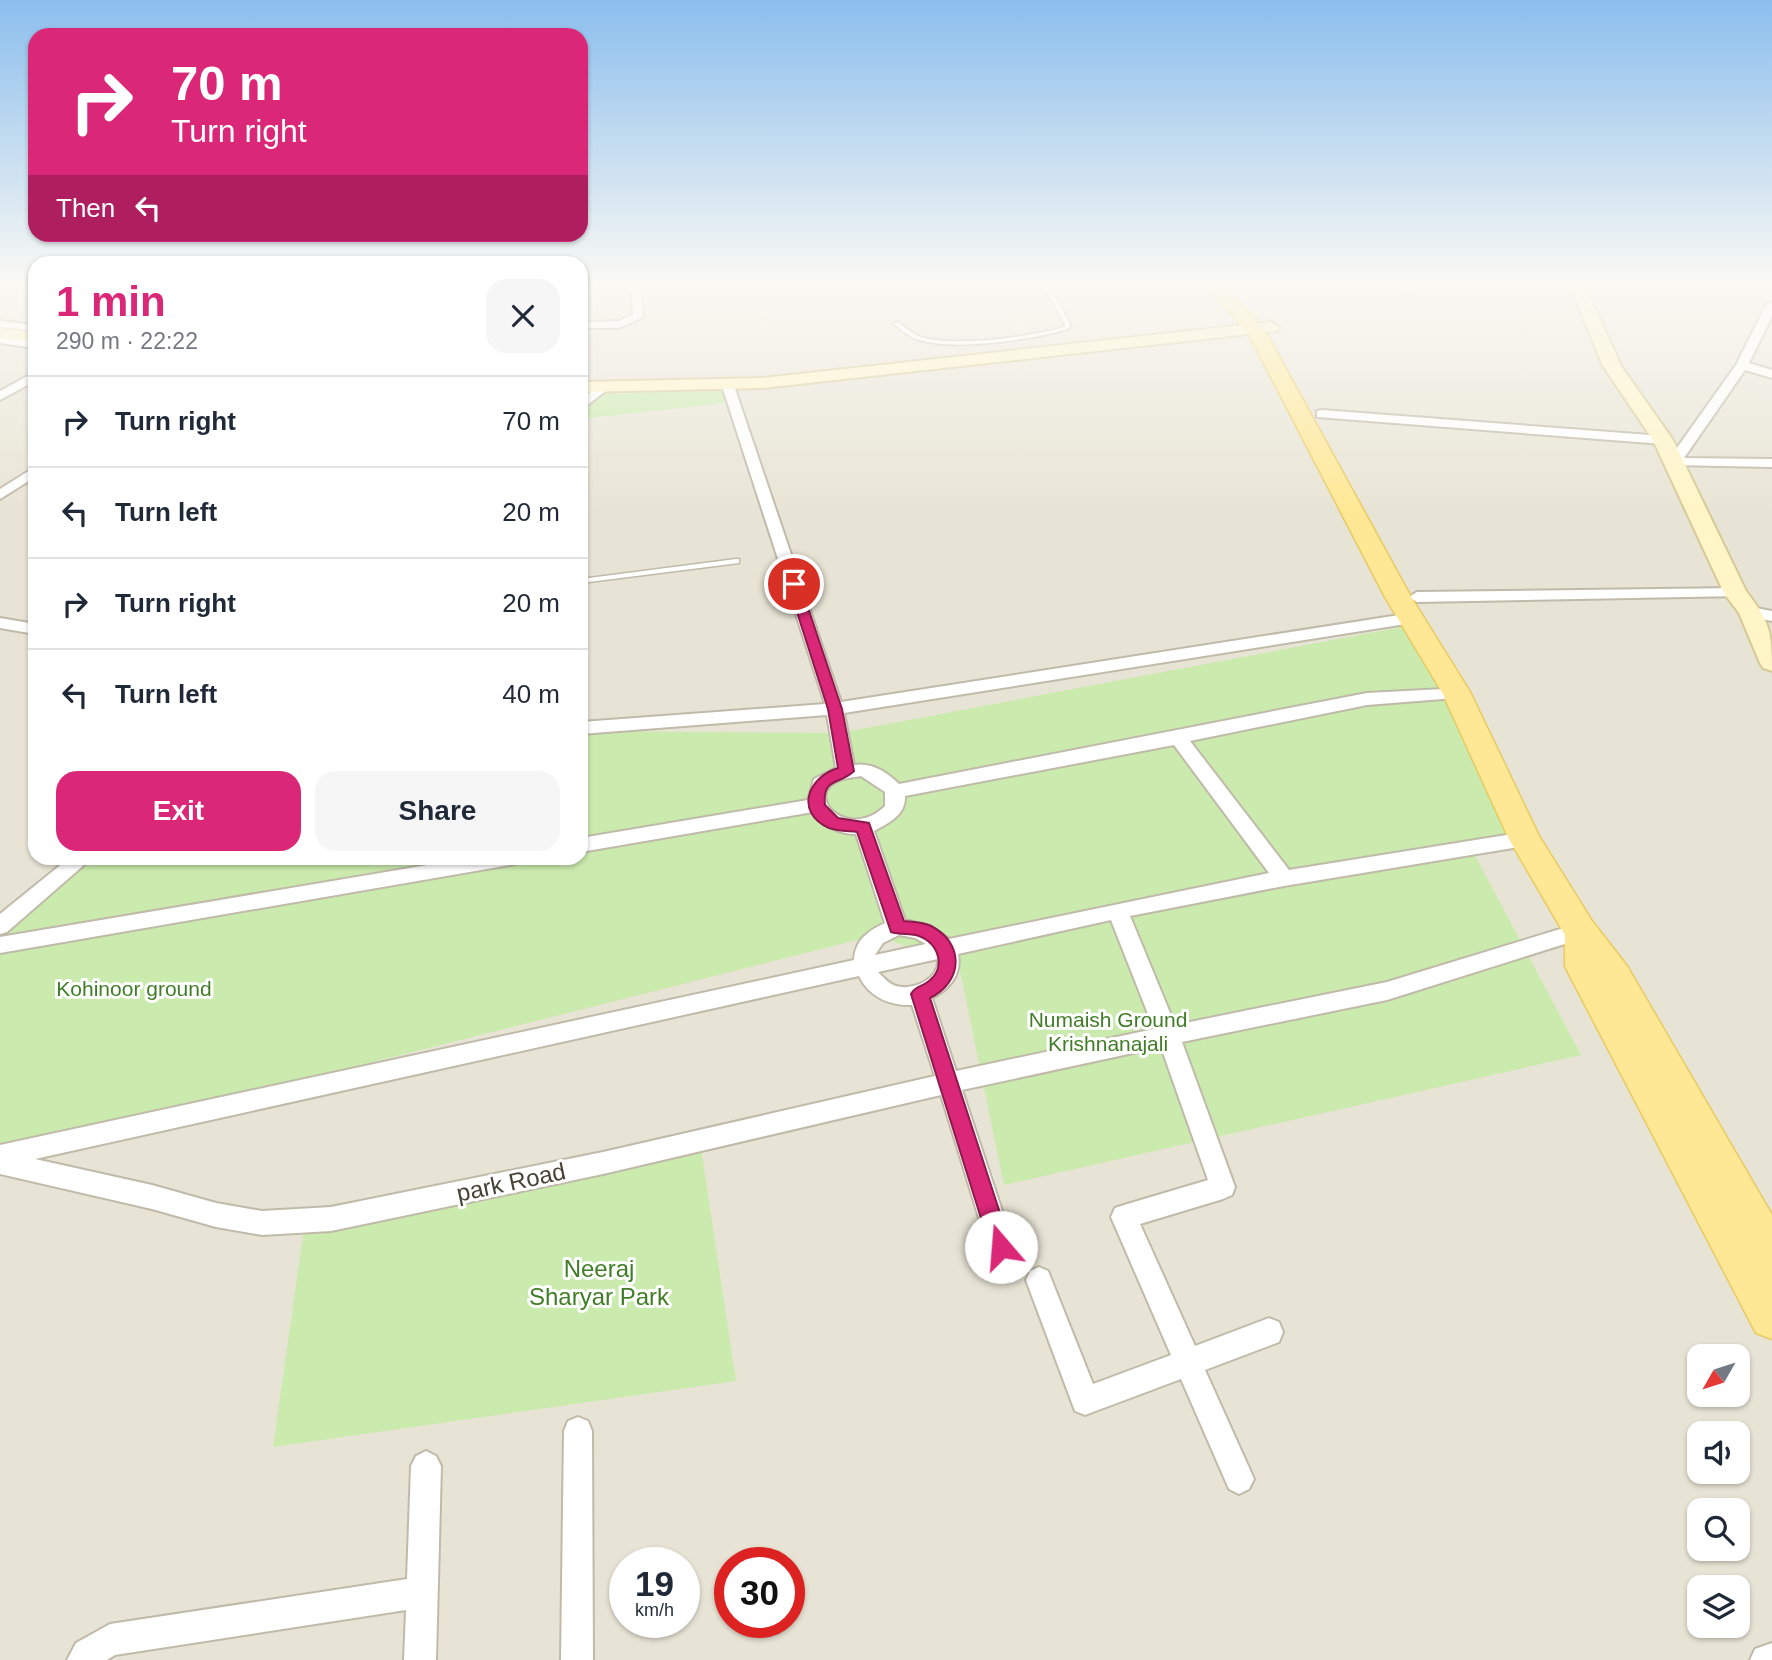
<!DOCTYPE html>
<html lang="en">
<head>
<meta charset="utf-8">
<style>
	body { margin:0; font-family:Helvetica,sans-serif; background:#f6f6f7; color:#1f2937; height:100vh; display:flex; flex-direction:column; font-size:26px; white-space:nowrap }
	* { box-sizing:border-box; margin:0 }
	p { font-size:23px; color:#747a83 }
	.icon { flex:none; width:38px; height:38px; fill:none; stroke:currentColor; stroke-width:2; stroke-linecap:round; stroke-linejoin:round }
	.map { position:relative; flex:1; overflow:hidden }
	.side { position:absolute; left:28px; top:256px; width:560px; height:609px; display:flex; flex-direction:column; background:#fff; border-radius:21px; box-shadow:0 2px 5px #0004 }
	.side>* { flex:none }
	.guide { position:absolute; left:28px; top:28px; width:560px; height:214px; border-radius:21px; box-shadow:0 2px 5px #0004; background:#db2777; color:#fff; overflow:hidden }
	.needle { width:46px; rotate:231deg }
	.fabs { position:absolute; left:1687px; top:1344px; display:grid; gap:14px }
	.fabs a { display:grid; place-items:center; width:63px; height:63px; border-radius:14px; background:#fff; box-shadow:0 2px 5px #0004; font-size:35px }
	.speed { position:absolute; left:609px; top:1547px; display:flex; gap:14px; font-size:35px; font-weight:700; text-align:center }
	.speed>* { display:grid; place-content:center; width:91px; height:91px; border-radius:50%; background:#fff; box-shadow:0 2px 5px #0004; line-height:1 }
	.speed small { font-size:18px; font-weight:400 }
	.speed .limit { border:10px solid #d22; background:#fff; color:#111 }
	.pin { position:absolute; display:grid; place-items:center; width:60px; height:60px; color:#fff; margin:-30px; border:4px solid #fff; border-radius:50%; box-shadow:0 2px 7px #0007 }
	.me { position:absolute; width:77px; margin:-38px; rotate:342deg; stroke-linejoin:round; filter:drop-shadow(0 0 5px #0008) }
	.turn { display:flex; align-items:center; gap:24px; height:147px; padding:0 28px; font-size:32px }
	.turn .icon { width:91px; height:91px; stroke-width:2.5 }
	.turn b { display:block; font-size:49px; line-height:60px }
	.then { display:flex; align-items:center; height:66px; padding:0 28px; background:#0003; gap:14px; font-size:26px }
	.round { display:grid; place-items:center; flex:none; width:74px; height:74px; border-radius:21px; background:#f6f6f7 }
	.overview { display:flex; align-items:center; justify-content:space-between; height:119px; padding:0 28px }
	h1 { font-size:42px; font-weight:600; line-height:52px; color:#db2777 }
	.button { display:flex; gap:14px; margin-top:auto; padding:14px 28px }
	.button a { flex:1; height:80px; border-radius:21px; background:#db2777; color:#fff; font-size:28px; font-weight:600; line-height:80px; text-align:center }
	.button a+a { background:#f6f6f7; color:#1f2937 }
	ul { padding:0; list-style:none }
	li { display:flex; align-items:center; gap:21px; height:91px; padding:0 28px; border-top:2px solid #e0e1e3 }
	li div { flex:1 }
	li b { display:block; font-size:26px }
	li em { font-style:normal }
	.map>svg:first-child { display:block }
</style>
</head>
<body>
<div class="map">
<svg width="1772" height="1660" viewBox="0 0 1772 1660">
	<rect width="100%" height="100%" fill="#f4f1e7"/>
	<path fill="#e8e4d5" fill-rule="evenodd" d="M0 281H35V858H581V281H1772V1660H0ZM1699 1356H1738V1395H1699ZM1699 1433H1738V1472H1699ZM1699 1510H1738V1549H1699ZM625 1563H684V1622H625ZM730 1563H789V1622H730ZM1699 1587H1738V1626H1699Z"/>
	<path fill="#cbeaae" d="M727 389 733 402 581 419V414L603 391Z
		M1412 625 1521 832 1469 844 1581 1055 1004 1185 958 961 948 963 877 935 0 1156V920L78 858H581V731L840 733Z
		M701 1148 736 1381 273 1447 307 1208Z"/>
	<g fill="none" stroke-linecap="round" stroke-linejoin="round">
		<defs>
			<path id="lane" d="M1041 281H1046L1071 325 1068 329C1031 340 952 352 916 339 907 336 900 329 893 323L898 322C905 327 912 334 921 337 955 347 1030 337 1064 327L1065 325Z
				M1234 281H1246L1228 285 1225 283Z
				M1437 281H1442L1448 284 1401 293 1398 291 1439 283Z
				M736 559H739V563L581 583V579Z"/>
			<path id="street" d="M631 281H641L643 317 619 328H581V322L619 321 633 314 631 290H581V284H631Z
				M1772 302V316L1749 363 1772 370V378L1745 370 1684 458 1772 459V467L1669 465 1667 462 1736 365 1766 305Z
				M0 321 35 325V331L0 327Z
				M0 337 35 340V348L0 343Z
				M35 372V381L0 400V391Z
				M728 382 734 386 841 702 1412 613 1418 615 1420 618 1412 623 844 713 854 765C871 762 887 772 899 784L1367 693 1462 688 1465 692 1456 698 1367 705 1190 741 1289 870 1525 832 1532 834 1535 839 1532 844 1525 846 1284 886 1130 916 1175 1025 1387 982 1580 923 1587 925 1590 931 1587 937 1387 1000 1182 1042 1235 1187 1232 1195 1223 1199 1140 1224 1195 1346 1269 1318 1279 1322 1283 1332 1279 1342 1205 1370 1254 1479 1249 1489 1239 1494 1229 1489 1181 1379 1085 1415 1075 1411 1026 1280 1030 1271 1039 1267 1048 1271 1093 1384 1171 1355 1111 1217 1115 1208 1124 1205 1208 1180 1161 1047 962 1090 1014 1247 1010 1256 1001 1260 992 1256 988 1247 941 1095 603 1174 331 1231 262 1235 216 1227 152 1209 0 1174V1145L854 960C855 940 868 931 885 923L856 834C838 834 824 826 813 812L581 852V838L808 800 814 779 836 768 827 715 581 734V722L825 704 722 386ZM1174 745 1269 873 949 939 930 926 905 920 874 831C889 823 906 815 905 796ZM861 776 885 792V806C854 837 813 807 829 787 837 778 851 778 861 776ZM1111 920 1154 1029 956 1071 932 998C949 989 962 975 958 954ZM899 935 915 938 926 944 875 955 883 943ZM938 959C940 979 913 991 896 986 889 984 883 977 878 972ZM859 976C869 997 890 1006 912 1005L935 1076 603 1152 331 1207 262 1211 216 1203 152 1185 35 1159Z
				M603 383 607 384V390L581 410V399Z
				M1322 410 1663 436 1670 440 1663 444 1317 417V411Z
				M35 467V477L0 499V489Z
				M1735 588 1743 593 1741 596 1417 602 1409 597 1417 592Z
				M1750 607 1772 611V621L1744 615 1742 612Z
				M0 618 35 624V634L0 628Z
				M69 858H92L7 932 0 934V914Z
				M469 858H520L517 863 510 865 0 953V937Z
				M578 1417 588 1421 592 1431 593 1660H561L564 1431 568 1421Z
				M426 1451 436 1456 441 1466 436 1660H404L406 1610 115 1655 107 1660H67L76 1643 110 1624 407 1579 411 1466 416 1456Z
				M1772 1643V1660H1750L1755 1649Z"/>
			<path id="secondary" d="M1568 281H1583L1621 366 1673 440 1746 591C1770 622 1772 632 1772 671L1763 668 1760 663 1739 613 1724 593 1653 440 1603 366Z
				M1271 322 1279 327 1277 331 763 388 581 392V382L763 378Z
				M0 328 35 332V342L0 338Z"/>
			<path id="primary" d="M1197 281H1216L1226 287 1264 329 1411 597 1470 692 1539 836 1592 921 1627 966 1772 1215V1339L1756 1333 1570 976 1565 966V935L1509 839 1442 692 1385 597 1247 331 1214 295Z"/>
		</defs>
		<use href="#lane" stroke="#c0baa9" stroke-width="3"/>
		<use href="#street" stroke="#c0baa9" stroke-width="4"/>
		<use href="#secondary" stroke="#d7c995" stroke-width="4"/>
		<use href="#primary" stroke="#e9ca60" stroke-width="3"/>
		<use href="#lane" fill="#fff" fill-rule="evenodd"/>
		<use href="#street" fill="#fff" fill-rule="evenodd"/>
		<use href="#secondary" fill="#fff5c6" fill-rule="evenodd"/>
		<use href="#primary" fill="#ffe895" fill-rule="evenodd"/>
	</g>
	<linearGradient id="sky" x2="0" y2="1"><stop stop-color="#8bbeed"/><stop offset="0.55" stop-color="#faf9f4"/><stop offset="1" stop-color="#faf9f4" stop-opacity="0"/></linearGradient>
	<rect width="1772" height="513" fill="url(#sky)"/>
	<path fill="#db2777" stroke="#8e194d" stroke-width="2" d="M794 581 800 584 842 709 854 771C840 785 822 777 825 805L838 818 869 823 904 921C913 922 923 922 931 926 965 943 963 982 930 998L1011 1247 1008 1254 1001 1257 993 1254 990 1247 911 994C915 986 922 987 929 981 946 968 939 943 919 936 911 933 900 935 891 932L857 832C848 831 837 831 829 828 794 812 808 777 838 768L828 709 788 584Z"/>
	<g text-anchor="middle" dominant-baseline="central" stroke-width="6" stroke-linejoin="round" paint-order="stroke">
		<g font-size="21" fill="#407d26" stroke="#fff">
			<text x="134" y="988">Kohinoor ground</text>
			<text x="1108" y="1019">Numaish Ground<tspan x="1108" dy="24">Krishnanajali</tspan></text>
		</g>
		<g font-size="24" fill="#484236" stroke="#fff">
			<text transform="translate(511 1182) rotate(-12)">park Road</text>
		</g>
		<g font-size="24" fill="#407d26" stroke="#fff">
			<text x="599" y="1268">Neeraj<tspan x="599" dy="28">Sharyar Park</tspan></text>
		</g>
	</g>
</svg>
<div class="fabs">
<a><svg class="needle" viewBox="-14 -14 28 28"><path d="M0-13l5 13h-10z" fill="#e53935"/><path d="M0 13l5-13h-10z" fill="#747a83"/></svg></a>
<a><svg class="icon" aria-label="sound" viewBox="0 0 24 24"><path d="M4 9h4l5-4v14l-5-4H4zM17 9q2 3 0 6"/></svg></a>
<a><svg class="icon" aria-label="search" viewBox="0 0 24 24"><circle cx="10" cy="10" r="6"/><path d="M15 15l6 6"/></svg></a>
<a><svg class="icon" aria-label="layers" viewBox="0 0 24 24"><path d="M12 4l9 5-9 5-9-5zM3 14l9 5 9-5"/></svg></a>
</div>
<div class="speed"><div>19<small>km/h</small></div><div class="limit">30</div></div>
<div class="pin" style="left:794px;top:584px;background:#d93025"><svg class="icon" aria-label="arrive" viewBox="0 0 24 24"><path d="M6 21V4h12l-3 4 3 4H6"/></svg></div>
<svg class="me" style="left:1001px;top:1247px" viewBox="-20 -20 40 40"><circle r="19" fill="#fff"/><path d="M0-13L10 11 0 6-10 11z" fill="#db2777"/></svg>
<div class="guide">
<div class="turn"><svg class="icon" aria-label="right" viewBox="0 0 24 24"><path d="M7 20v-9h11M14 6l5 5-5 5"/></svg><div><b>70 m</b>Turn right</div></div>
<div class="then">Then<svg class="icon" aria-label="left" viewBox="0 0 24 24"><path d="M17 20v-9H6M10 6l-5 5 5 5"/></svg></div>
</div>
<section class="side">
<div class="overview"><div><h1>1 min</h1><p>290 m · 22:22</p></div><a class="round"><svg class="icon" aria-label="close" viewBox="0 0 24 24"><path d="M6 6l12 12M18 6L6 18"/></svg></a></div>
<ul>
<li><svg class="icon" aria-label="right" viewBox="0 0 24 24"><path d="M7 20v-9h11M14 6l5 5-5 5"/></svg><div><b>Turn right</b></div><em>70 m</em></li>
<li><svg class="icon" aria-label="left" viewBox="0 0 24 24"><path d="M17 20v-9H6M10 6l-5 5 5 5"/></svg><div><b>Turn left</b></div><em>20 m</em></li>
<li><svg class="icon" aria-label="right" viewBox="0 0 24 24"><path d="M7 20v-9h11M14 6l5 5-5 5"/></svg><div><b>Turn right</b></div><em>20 m</em></li>
<li><svg class="icon" aria-label="left" viewBox="0 0 24 24"><path d="M17 20v-9H6M10 6l-5 5 5 5"/></svg><div><b>Turn left</b></div><em>40 m</em></li>
</ul>
<div class="button"><a>Exit</a><a>Share</a></div>
</section>
</div>
</body>
</html>
